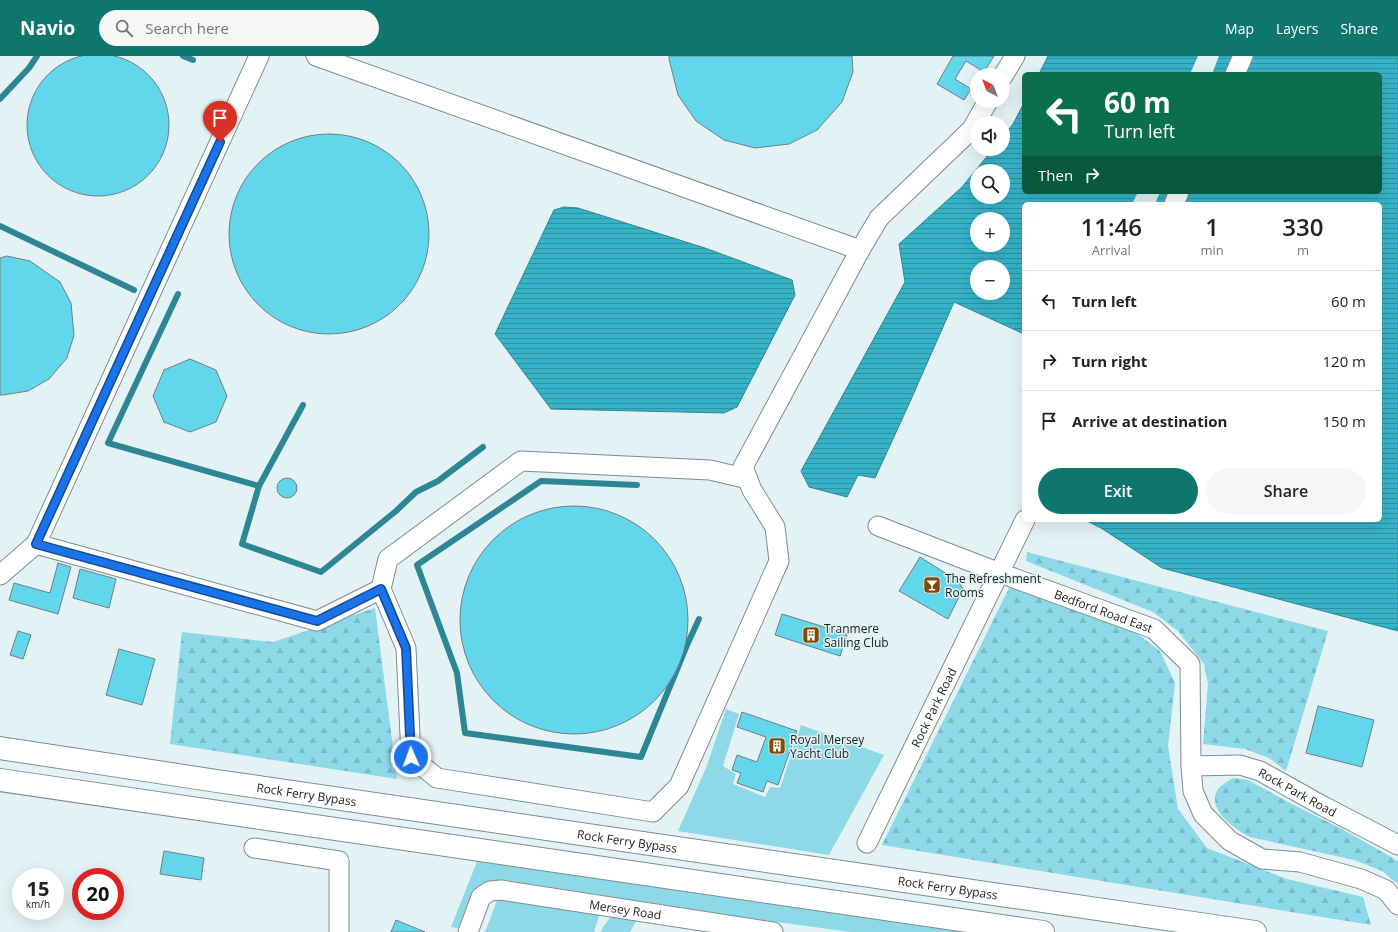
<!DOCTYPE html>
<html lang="en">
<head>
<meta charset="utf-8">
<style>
	body { margin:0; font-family:"Open Sans",sans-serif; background:#f6f6f6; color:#222; height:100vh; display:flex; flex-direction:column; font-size:15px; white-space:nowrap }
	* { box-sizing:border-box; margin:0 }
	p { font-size:13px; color:#767676 }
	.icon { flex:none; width:22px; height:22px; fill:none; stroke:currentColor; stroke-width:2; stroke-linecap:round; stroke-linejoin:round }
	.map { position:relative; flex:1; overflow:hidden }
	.sheet { position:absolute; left:1022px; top:146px; width:360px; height:320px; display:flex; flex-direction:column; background:#fff; border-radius:6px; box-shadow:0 4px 16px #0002 }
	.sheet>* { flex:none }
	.banner { position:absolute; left:1022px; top:16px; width:360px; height:122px; border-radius:6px; box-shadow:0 4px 16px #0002; background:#0b6e4f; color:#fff; overflow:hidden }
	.needle { width:26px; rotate:318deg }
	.controls { position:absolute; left:970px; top:12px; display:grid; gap:8px }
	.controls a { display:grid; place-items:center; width:40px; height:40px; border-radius:50%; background:#fff; box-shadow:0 4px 16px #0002; font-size:20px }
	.speed { position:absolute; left:12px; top:812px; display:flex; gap:8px; font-size:20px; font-weight:700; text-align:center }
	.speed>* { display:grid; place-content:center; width:52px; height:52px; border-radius:50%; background:#fff; box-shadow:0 4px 16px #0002; line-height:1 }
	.speed small { font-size:10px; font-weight:400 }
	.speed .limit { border:6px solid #d22; background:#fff; color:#111 }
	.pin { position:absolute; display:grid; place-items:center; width:34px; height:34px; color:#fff; margin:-41px -17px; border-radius:50% 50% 50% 0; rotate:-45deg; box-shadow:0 0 4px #0007 }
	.pin .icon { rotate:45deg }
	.me { position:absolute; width:44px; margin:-22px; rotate:358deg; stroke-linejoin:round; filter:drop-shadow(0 0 3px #0008) }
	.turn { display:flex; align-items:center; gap:14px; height:84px; padding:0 16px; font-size:18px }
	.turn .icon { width:52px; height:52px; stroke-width:2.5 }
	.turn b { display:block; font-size:28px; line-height:34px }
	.then { display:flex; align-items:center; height:38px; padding:0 16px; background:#0003; gap:8px; font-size:15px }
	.eta { display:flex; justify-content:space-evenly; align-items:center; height:68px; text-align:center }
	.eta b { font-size:24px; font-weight:600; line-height:28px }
	.primary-button { display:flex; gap:8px; margin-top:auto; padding:8px 16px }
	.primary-button a { flex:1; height:46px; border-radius:24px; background:#0f766e; color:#fff; font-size:16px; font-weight:600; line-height:46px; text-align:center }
	.primary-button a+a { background:#f6f6f6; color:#222 }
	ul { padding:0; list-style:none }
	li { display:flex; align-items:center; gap:12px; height:60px; padding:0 16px; border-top:1px solid #e0e0e0 }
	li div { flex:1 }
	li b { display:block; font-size:15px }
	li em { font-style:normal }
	header { display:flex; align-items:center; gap:24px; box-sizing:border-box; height:56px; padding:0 20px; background:#0f766e; color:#fff }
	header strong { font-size:19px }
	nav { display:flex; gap:22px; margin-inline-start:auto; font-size:14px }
	.search { width:280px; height:36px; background:#f6f6f6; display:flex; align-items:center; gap:10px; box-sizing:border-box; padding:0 14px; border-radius:22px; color:#767676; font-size:15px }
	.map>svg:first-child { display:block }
</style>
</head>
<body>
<header>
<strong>Navio</strong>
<div class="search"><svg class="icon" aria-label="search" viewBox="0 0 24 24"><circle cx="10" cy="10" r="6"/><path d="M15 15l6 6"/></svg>Search here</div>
<nav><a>Map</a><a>Layers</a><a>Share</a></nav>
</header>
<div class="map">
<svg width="1398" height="876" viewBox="0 0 1398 876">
	<defs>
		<pattern id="forest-firs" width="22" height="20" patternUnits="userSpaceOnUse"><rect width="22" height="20" fill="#8dd9e8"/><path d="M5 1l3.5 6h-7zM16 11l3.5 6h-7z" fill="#79bac7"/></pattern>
		<pattern id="water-rules" width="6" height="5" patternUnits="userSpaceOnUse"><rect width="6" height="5" fill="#37b3c8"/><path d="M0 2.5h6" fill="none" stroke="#2d91a2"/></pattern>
	</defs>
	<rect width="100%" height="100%" fill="#e3f2f5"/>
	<path fill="#8dd9e8" d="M726 653 739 658 723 710 736 718 733 728 765 741 770 731 780 732 801 669 884 699 829 799 678 775 706 712Z
		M478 803 963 876H851L754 863 505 824 482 828 469 844 458 872 451 871Z
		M498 842 600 857 594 876H485Z
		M612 859 638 862 630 876H601L603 871Z"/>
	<path fill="url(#forest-firs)" d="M1027 496 1328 575 1286 715 1269 702 1245 693 1203 688 1208 628 1204 608 1178 575 1153 556 1026 505Z
		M1012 526 1126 569 1160 595 1175 627 1168 690 1178 753 1207 792 1287 823 1363 841 1371 869 882 789Z
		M375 552 397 723 170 688 182 576 273 586Z
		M1233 722 1248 724 1290 747 1342 773 1398 805V828L1382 815 1354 804 1250 781C1237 774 1209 756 1216 737 1218 730 1227 726 1233 722Z"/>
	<path fill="url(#water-rules)" stroke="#2e8695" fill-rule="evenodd" d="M1048 0H1398V575L1162 512 1101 472 1085 464H1380V148H1024V278L954 246 909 348 875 422 858 419 847 441 809 431 801 415 905 226 899 188 962 131 993 93H1003V81L1013 68 1024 47V136H1380V18H1039ZM977 115H1003V141H977ZM977 163H1003V189H977ZM977 211H1003V237H977Z
		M564 151 578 152 705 192 792 224 795 239 737 351 724 357 551 353 495 278 554 154Z"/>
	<path fill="#e3f2f5" d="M1198 0H1219L1212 18H1190Z
		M1138 136H1160L1155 148H1132Z"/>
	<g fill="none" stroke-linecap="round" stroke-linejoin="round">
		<path stroke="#2e8695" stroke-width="6" d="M183 0 193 4
			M0 43 29 12 37 0
			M0 170 134 234
			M178 238 108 387 259 430
			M303 349 259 430 242 488 321 516 396 455 416 436 438 425 483 391
			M637 429 541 425 417 509 457 617 465 677 641 701 687 589 699 563"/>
	</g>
	<path fill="#62d7ec" stroke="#717f82" d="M27 69a71 71 0 1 1 142 0a71 71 0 1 1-142 0Z
		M669 0H852L853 16 842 46 817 74 789 88 755 92 724 84 696 65 678 39 669 3Z
		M953 0H994L984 16 966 5 955 23 971 33 964 44 937 28Z
		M229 178a100 100 0 1 1 200 0a100 100 0 1 1-200 0Z
		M7 200 30 205 60 226 71 247 74 279 67 302 49 323 28 335 3 339H0V202Z
		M190 303 216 314 227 340 216 366 190 376 164 366 153 340 164 314Z
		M277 432a10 10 0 1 1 20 0a10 10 0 1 1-20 0Z
		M460 564a114 114 0 1 1 228 0a114 114 0 1 1-228 0Z
		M920 501 958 525 963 533 948 563 899 535Z
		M58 507 71 511 58 558 9 544 14 527 50 537Z
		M80 513 116 523 109 552 73 542Z
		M782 558 847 578 840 600 775 579Z
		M18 575 31 579 23 603 10 599Z
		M119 593 155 603 142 649 106 639Z
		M1318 650 1374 664 1362 711 1306 697Z
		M742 656 797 675 778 729 767 725 763 736 737 727 741 717 732 714 737 699 757 706 766 681 737 671Z
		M164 795 204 802 201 824 160 818Z
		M396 864 425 876H391Z"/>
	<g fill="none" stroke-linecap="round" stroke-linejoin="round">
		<defs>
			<g id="minor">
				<path d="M259 0 36 488 317 565 381 533"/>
				<path d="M316 0 860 194 879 162 972 73 988 45"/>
				<path d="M1235 18 1243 0"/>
				<path d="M1003 20 1015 0"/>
				<path d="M1174 148 1179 136"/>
				<path d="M748 423 710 414 521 405 388 503 381 533 406 592 411 701 437 722 653 756 679 730 779 505 775 471 752 434 743 411 860 194"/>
				<path id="s1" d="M878 470 1000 517 1154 573 1190 608 1191 710 1193 735 1203 758 1230 785 1262 803 1300 806 1361 823 1386 834 1398 849"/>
				<path d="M0 519 36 488"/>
				<path id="s2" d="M1191 710 1240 709 1260 715 1323 750 1398 789"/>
				<path id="s3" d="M867 787 1025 464"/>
				<path d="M254 792 339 805V876"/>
				<path id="s4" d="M468 876 481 841 490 835 501 834 773 876"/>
			</g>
			<g id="highway">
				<path id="s5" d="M0 692 217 725 1255 876"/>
				<path d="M0 724 1043 876"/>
			</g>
		</defs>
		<use href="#minor" stroke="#7e8c8f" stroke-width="21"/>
		<use href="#highway" stroke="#7e8c8f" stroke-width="24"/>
		<use href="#minor" stroke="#fff" stroke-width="19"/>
		<use href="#highway" stroke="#fff" stroke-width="22"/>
	</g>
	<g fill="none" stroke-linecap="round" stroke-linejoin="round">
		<defs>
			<path id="route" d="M220 86 36 488 317 565 381 533 406 592 411 701"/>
		</defs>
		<use href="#route" stroke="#114b97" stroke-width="10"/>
		<use href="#route" stroke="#1a73e8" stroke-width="7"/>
	</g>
	<defs>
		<symbol id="bar-square" viewBox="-11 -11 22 22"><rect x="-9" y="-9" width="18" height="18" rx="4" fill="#854a02" stroke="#e3f2f5"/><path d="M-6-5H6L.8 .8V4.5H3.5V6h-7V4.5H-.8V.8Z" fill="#fff"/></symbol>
		<symbol id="building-square" viewBox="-11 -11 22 22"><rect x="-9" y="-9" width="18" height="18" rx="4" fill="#854a02" stroke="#e3f2f5"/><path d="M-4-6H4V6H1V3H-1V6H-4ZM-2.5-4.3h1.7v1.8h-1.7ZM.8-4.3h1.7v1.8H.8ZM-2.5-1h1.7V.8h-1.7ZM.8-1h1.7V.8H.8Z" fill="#fff"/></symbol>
	</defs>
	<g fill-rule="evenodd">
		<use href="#bar-square" x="922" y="519" width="20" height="20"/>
		<use href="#building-square" x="801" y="569" width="20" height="20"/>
		<use href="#building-square" x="767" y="680" width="20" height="20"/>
	</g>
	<g text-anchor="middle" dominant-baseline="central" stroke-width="3" stroke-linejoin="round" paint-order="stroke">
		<g font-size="12" fill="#181e1f" stroke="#e3f2f5" text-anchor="start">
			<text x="945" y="522">The Refreshment<tspan x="945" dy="14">Rooms</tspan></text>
			<text x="824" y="572">Tranmere<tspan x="824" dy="14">Sailing Club</tspan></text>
			<text x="790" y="683">Royal Mersey<tspan x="790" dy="14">Yacht Club</tspan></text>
		</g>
		<g font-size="12" fill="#181e1f" stroke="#e3f2f5">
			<text stroke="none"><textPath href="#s1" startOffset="241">Bedford Road East</textPath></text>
			<text stroke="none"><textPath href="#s3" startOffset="151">Rock Park Road</textPath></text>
			<text stroke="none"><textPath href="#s2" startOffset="113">Rock Park Road</textPath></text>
			<text stroke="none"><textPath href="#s5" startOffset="310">Rock Ferry Bypass</textPath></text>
			<text stroke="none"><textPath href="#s5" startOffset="634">Rock Ferry Bypass</textPath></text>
			<text stroke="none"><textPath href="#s5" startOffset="958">Rock Ferry Bypass</textPath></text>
			<text stroke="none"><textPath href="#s4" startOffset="185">Mersey Road</textPath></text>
		</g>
	</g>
</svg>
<div class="controls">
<a><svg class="needle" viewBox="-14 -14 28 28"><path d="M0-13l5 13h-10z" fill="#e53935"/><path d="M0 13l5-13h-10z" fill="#767676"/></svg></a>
<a><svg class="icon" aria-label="sound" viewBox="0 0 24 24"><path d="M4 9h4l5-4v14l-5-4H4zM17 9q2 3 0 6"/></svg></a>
<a><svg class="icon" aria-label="search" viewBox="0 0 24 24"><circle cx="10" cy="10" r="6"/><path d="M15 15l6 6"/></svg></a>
<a>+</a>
<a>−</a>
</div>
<div class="speed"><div>15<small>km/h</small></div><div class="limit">20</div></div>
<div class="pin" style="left:220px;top:86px;background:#d93025"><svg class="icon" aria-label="arrive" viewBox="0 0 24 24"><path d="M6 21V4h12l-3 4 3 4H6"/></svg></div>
<svg class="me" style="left:411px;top:701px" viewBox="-20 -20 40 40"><circle r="17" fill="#1a73e8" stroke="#fff" stroke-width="3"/><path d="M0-11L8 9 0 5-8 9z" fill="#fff"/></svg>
<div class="banner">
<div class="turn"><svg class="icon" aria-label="left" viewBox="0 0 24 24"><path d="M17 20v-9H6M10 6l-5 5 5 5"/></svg><div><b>60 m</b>Turn left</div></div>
<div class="then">Then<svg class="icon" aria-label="right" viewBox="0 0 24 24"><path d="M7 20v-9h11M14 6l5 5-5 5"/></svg></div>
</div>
<section class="sheet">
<div class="eta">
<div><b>11:46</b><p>Arrival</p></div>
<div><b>1</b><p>min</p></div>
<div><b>330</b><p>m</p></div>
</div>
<ul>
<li><svg class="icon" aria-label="left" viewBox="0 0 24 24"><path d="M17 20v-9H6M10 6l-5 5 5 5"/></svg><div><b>Turn left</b></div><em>60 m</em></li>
<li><svg class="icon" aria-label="right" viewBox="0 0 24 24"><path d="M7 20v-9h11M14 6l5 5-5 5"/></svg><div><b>Turn right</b></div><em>120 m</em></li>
<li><svg class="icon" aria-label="arrive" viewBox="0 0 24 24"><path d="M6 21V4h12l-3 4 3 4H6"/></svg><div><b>Arrive at destination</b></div><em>150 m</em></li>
</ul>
<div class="primary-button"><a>Exit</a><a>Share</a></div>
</section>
</div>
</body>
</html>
